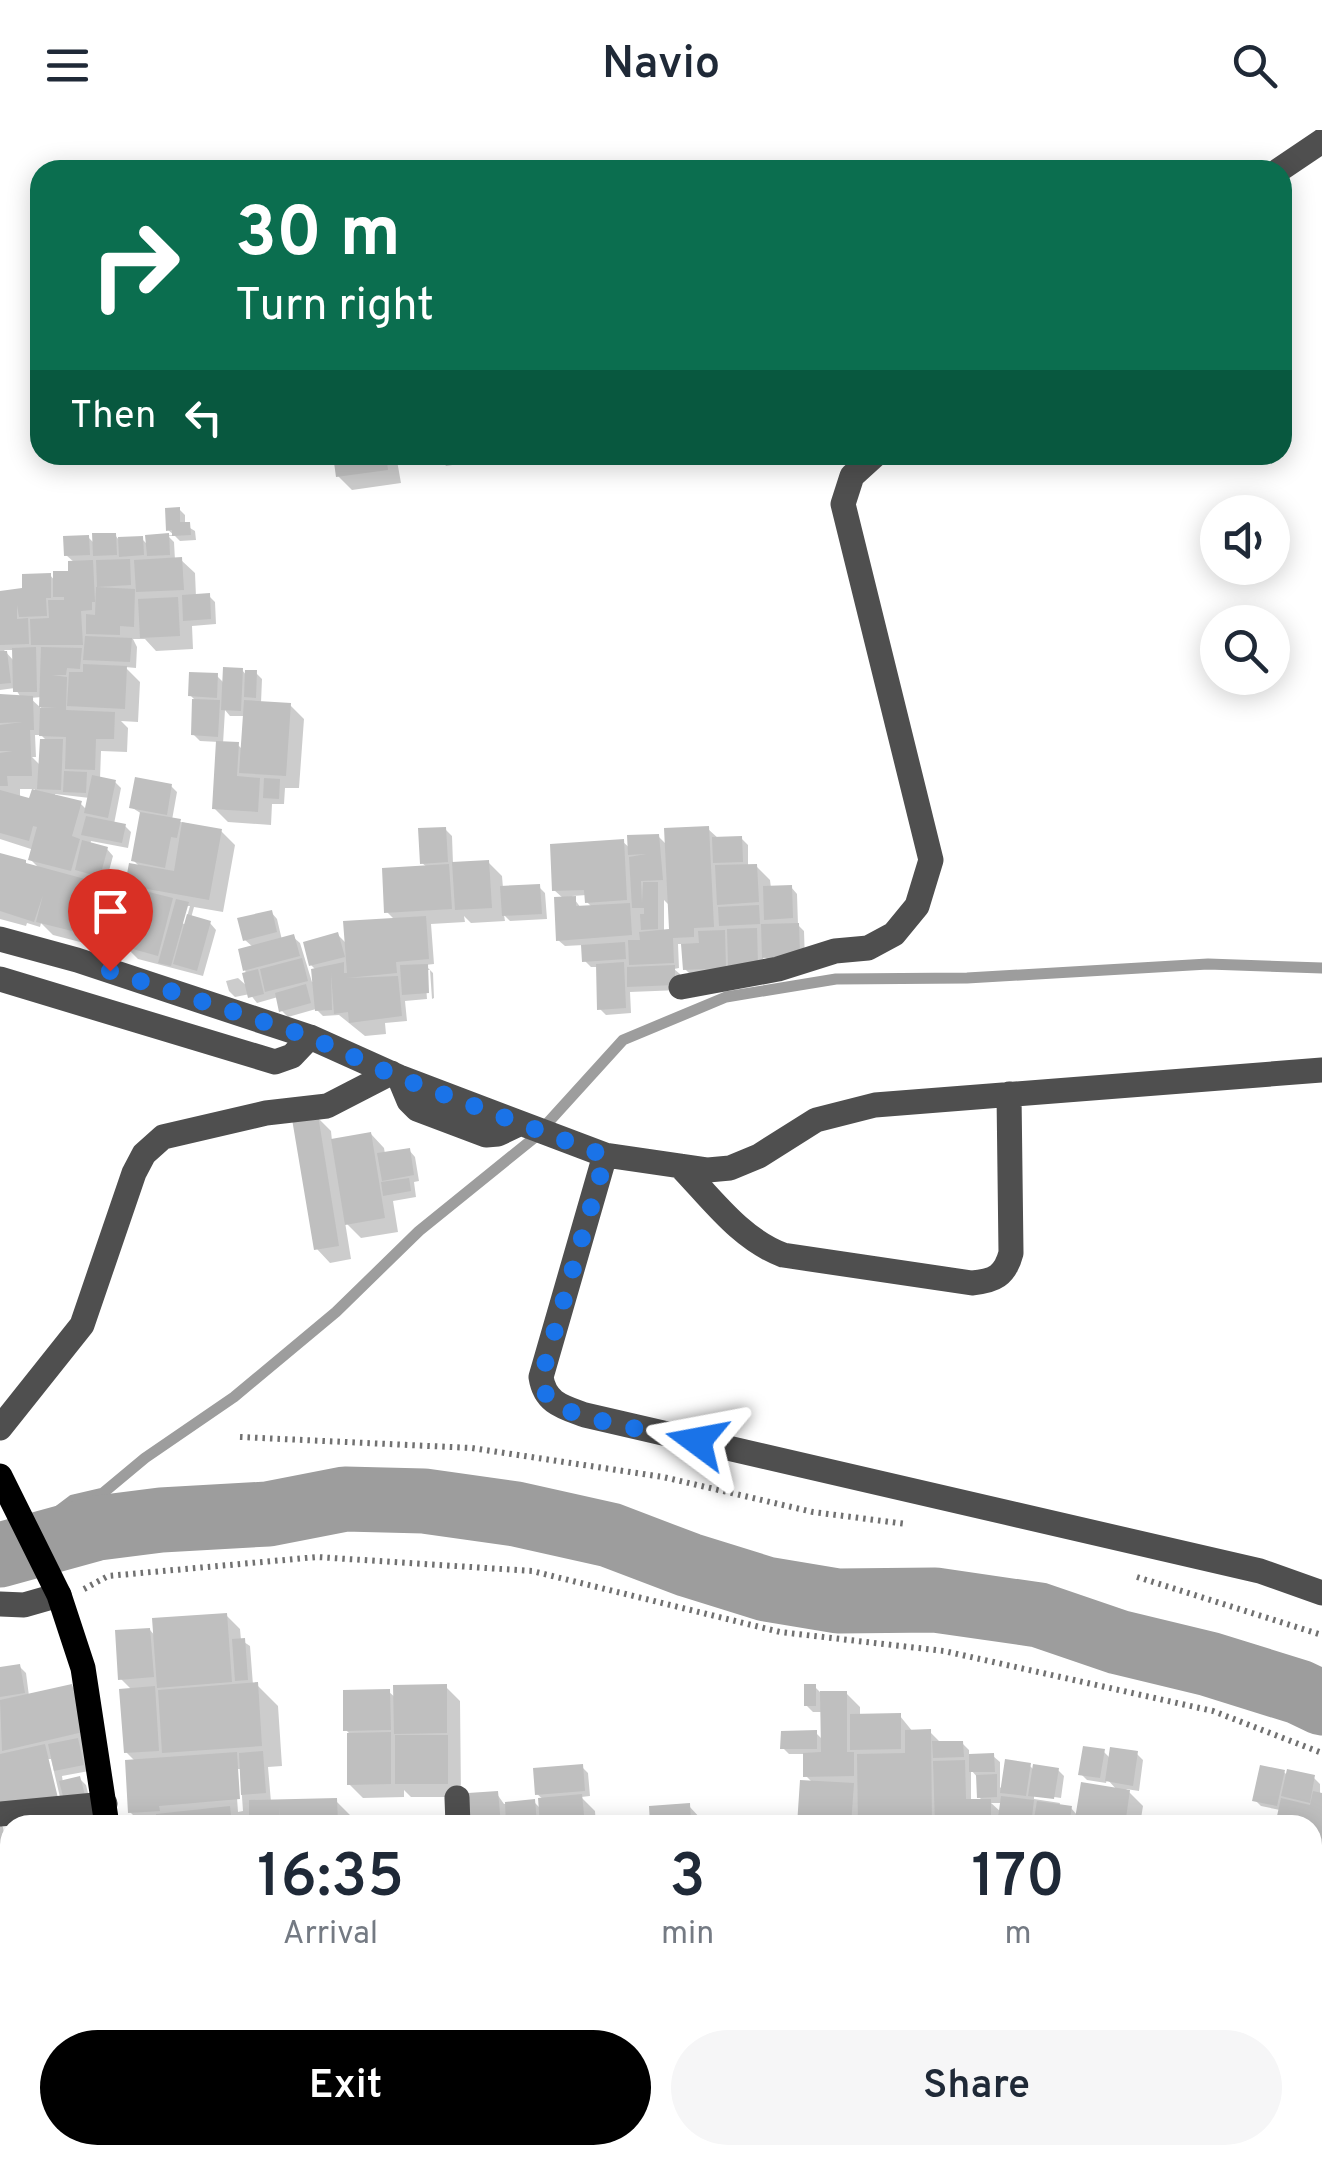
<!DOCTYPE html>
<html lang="en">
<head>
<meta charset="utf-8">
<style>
	body { margin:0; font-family:Overpass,sans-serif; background:#f6f6f7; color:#1f2937; height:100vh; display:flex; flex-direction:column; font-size:38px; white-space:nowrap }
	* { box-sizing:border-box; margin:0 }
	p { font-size:32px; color:#747a83 }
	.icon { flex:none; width:55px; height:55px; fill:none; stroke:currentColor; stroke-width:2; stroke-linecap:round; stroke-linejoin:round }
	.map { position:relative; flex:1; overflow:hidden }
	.side { position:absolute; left:0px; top:1685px; width:1322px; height:350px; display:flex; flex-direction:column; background:#fff; border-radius:30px 30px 0 0; box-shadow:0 5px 25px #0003 }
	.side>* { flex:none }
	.top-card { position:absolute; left:30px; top:30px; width:1262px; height:305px; border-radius:30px; box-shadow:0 5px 25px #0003; background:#0b6e4f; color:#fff; overflow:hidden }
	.tools { position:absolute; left:1200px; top:365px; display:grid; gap:20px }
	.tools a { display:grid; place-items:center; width:90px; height:90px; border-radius:50%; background:#fff; box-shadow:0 5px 25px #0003; font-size:50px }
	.pin { position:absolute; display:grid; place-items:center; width:85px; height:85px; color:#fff; margin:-102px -42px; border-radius:50% 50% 50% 0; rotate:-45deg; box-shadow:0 0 10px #0007 }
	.pin .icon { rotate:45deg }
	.me { position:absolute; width:110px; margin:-55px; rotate:283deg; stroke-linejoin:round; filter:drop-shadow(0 0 8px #0008) }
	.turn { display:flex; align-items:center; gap:35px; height:210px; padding:0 40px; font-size:45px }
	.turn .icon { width:130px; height:130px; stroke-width:2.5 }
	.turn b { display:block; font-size:70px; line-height:85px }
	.then { display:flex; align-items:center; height:95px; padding:0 40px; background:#0003; gap:20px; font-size:38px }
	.eta { display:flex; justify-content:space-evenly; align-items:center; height:170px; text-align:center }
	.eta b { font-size:60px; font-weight:600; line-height:70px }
	.button { display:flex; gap:20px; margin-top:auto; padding:20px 40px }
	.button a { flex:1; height:115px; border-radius:60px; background:#000; color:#fff; font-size:40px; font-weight:600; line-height:115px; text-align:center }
	.button a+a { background:#f6f6f7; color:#1f2937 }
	header { display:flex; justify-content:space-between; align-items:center; height:130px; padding:0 40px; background:#fff; font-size:45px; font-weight:600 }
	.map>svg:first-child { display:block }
</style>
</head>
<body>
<header><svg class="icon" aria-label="menu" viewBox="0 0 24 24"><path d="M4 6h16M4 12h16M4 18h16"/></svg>Navio<svg class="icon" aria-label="search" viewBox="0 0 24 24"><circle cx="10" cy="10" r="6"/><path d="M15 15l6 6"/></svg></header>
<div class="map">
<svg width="1322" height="2035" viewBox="0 0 1322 2035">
	<rect width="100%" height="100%" fill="#fff"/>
	<path fill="#0003" fill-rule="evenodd" d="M335 325H396L401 353 352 360 338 346Z
		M439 325H471L472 332 446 336Z
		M179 379 185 385V395L195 401 196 410 180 411 175 406H168L174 412 175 430H181L195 443 196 467 209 466 215 472 216 494 192 496 193 519 156 521 145 509H133L137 517 136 538 125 537 140 552 138 592 121 591 128 598 127 622 101 621 100 649 115 652 121 658 114 694 125 696 131 702 128 718 91 711 90 715 107 719 113 726 106 752 87 747 86 751 140 766 128 754 141 738 133 730 142 684 131 677 171 656 177 662 172 690 221 701 235 715 223 782 194 777 191 788 210 793 216 800 203 846 138 829 128 819 89 808 88 814 53 805 41 793 40 797 27 793 26 796 0 789V725L41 740 31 730 34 720 0 709V567L20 566 15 558 0 560V463L25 460 50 445 56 452 71 444 75 433 66 425 88 407 95 414 115 405 119 410 142 409 148 415V407L174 405 168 400ZM4 520H14V531ZM42 567 41 578 30 568ZM35 605H41L47 611 41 636 32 627H36ZM20 659H35L31 671 20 668ZM55 664 90 668 87 680 80 673 55 667ZM185 776H190L185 794 180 793Z
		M242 540 247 546 256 543 262 549 261 573 290 575 304 589 299 658H285L284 674H272L271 695 228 692 214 678 219 612 200 611 193 604 195 570 190 565 217 546 225 554ZM225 580 230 586H246L243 620 237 614H223Z
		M445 699 452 706 453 734 488 732 502 746 503 758 539 757 545 763 547 789 510 791 504 785 505 791 471 793 464 786 465 792 431 794 434 834 425 835 430 840H425L427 869 405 871 407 891 385 893 386 904 365 906 339 885 323 886 316 879 288 887 282 881 278 867 257 873 250 864 235 867 229 861 226 851 238 848 249 858 241 821 253 817 245 810 271 782 277 789 282 810 293 807 300 813 312 852 314 851 316 840 311 835 338 805 348 815 394 789 387 782 428 738 422 733Z
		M708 699 719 709 741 708 748 715V737L756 736 770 750 771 758 791 757 797 764 798 795 804 801 805 832 771 833 763 825 764 840 699 853 685 839 684 814H678L679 838 674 839 680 844V860L630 862 631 883 606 885 600 879 598 837H591L585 831 584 815 565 816 558 810 564 769 554 760 623 712 631 719 658 706 667 715ZM587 765V772L593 778H581L572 766ZM664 770 671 777 672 802 664 803Z
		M430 840 433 843 434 868 432 869Z
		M317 987 331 1001 332 1011 371 1004 384 1018 385 1024 409 1020 415 1027 419 1051 414 1052 416 1067 393 1071 398 1102 361 1108 345 1092 351 1129 330 1133 317 1119Z
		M226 1485 240 1499 241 1510 250 1516 253 1555H257L278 1576 282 1636 268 1637 271 1672 336 1671 350 1685 351 1695H126L138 1690 130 1682 136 1632 126 1622 132 1560 121 1549 150 1500 156 1507ZM235 1639H240L243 1681 238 1682Z
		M19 1536 26 1543 29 1566 72 1556 85 1570 89 1641 62 1646 63 1653 80 1649 86 1655 90 1671 72 1686 81 1695H13L0 1669V1539ZM46 1629H51L63 1680 58 1681Z
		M446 1557 460 1571 461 1667H411L404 1660V1667L363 1668 349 1654V1603L346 1600 389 1562 396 1568Z
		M815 1557 822 1564 846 1563 860 1577V1587L900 1586 913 1602H930L942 1614 962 1613 969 1620V1626H993L1000 1632V1658L1029 1635 1034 1640H1058L1064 1646 1061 1668 1034 1664V1669L1060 1673 1059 1677 1071 1678 1078 1686 1117 1660 1107 1649 1106 1653 1087 1650 1081 1644 1104 1622 1111 1629 1137 1624 1143 1630 1139 1661 1126 1659 1143 1676 1140 1695H800L814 1654 806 1646V1624H789L783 1618 816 1603 823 1610V1582H813L806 1575ZM971 1640 979 1649V1667L984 1672H971ZM991 1673H1002L1001 1682Z
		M582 1637 588 1643 590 1666 581 1667 595 1681 596 1695H473L497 1664 504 1674 534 1672 541 1679 544 1670 537 1664Z
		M1284 1642 1288 1646 1314 1648 1320 1654 1322 1889 1312 1883V1695H1277L1280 1680 1261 1676 1255 1670Z
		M689 1676 702 1690 703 1695H652Z
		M0 1694 3 1697 6 1722 10 1721V1853L4 1847 6 1809 0 1803V1764L6 1763 0 1757Z
		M0 1855 10 1856V1915L0 1905Z
		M10 2012V2025H29L36 2035H0V2013Z
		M137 2025H238V2035H137Z
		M285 2025H308V2032L319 2035H274L284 2031Z
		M847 2025H954V2035H905L901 2030V2035H855Z"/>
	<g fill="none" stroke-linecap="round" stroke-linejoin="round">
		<path stroke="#9d9d9d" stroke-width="11" d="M0 1425 73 1370 103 1363 145 1328 234 1267 336 1182 419 1101 534 1008 623 910 726 867 836 849 967 848 1208 834 1322 838"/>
		<path stroke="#9d9d9d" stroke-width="65" d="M0 1425 98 1398 161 1390 268 1384 345 1369 424 1371 516 1384 610 1405 689 1435 766 1459 838 1471 935 1470 1039 1485 1118 1512 1209 1534 1299 1562 1322 1573"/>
	</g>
	<path fill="#bfbfbf" d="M333 325H386L388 340 336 347Z
		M180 377V392H190L191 405 172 406V400L166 401 165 378Z
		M92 403H116L117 425 93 426Z
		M169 403 170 425 147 426 145 405Z
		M89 405 90 425 64 426 63 406Z
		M143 406 144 425 119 427 118 407Z
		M182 427 184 460 136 462 134 430Z
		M130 429 131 455 97 457 96 430Z
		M93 430 95 472H92V480L81 481 83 515H31L30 489 49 488 48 470H64V467H53V441H68V431Z
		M51 443V468H46L47 486 19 487 17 475V489L28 488 29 514 0 515V461L22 458V444Z
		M96 457 135 459 134 497 120 496V505L86 504V484L95 485Z
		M210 463 211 489 183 491 182 465Z
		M178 467 180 506 140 508 138 469Z
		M85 506 132 508 130 532 83 530Z
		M36 517 37 562H13L12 518Z
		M41 517 82 518 80 539 67 538 66 545H52L67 547 66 580 115 582 114 609H96L95 640 65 639 66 607 39 606 40 578H57L39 577Z
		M0 521H7L11 553 0 554Z
		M83 534 127 536 125 579 67 576 69 542H83Z
		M223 537 243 538 241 581 221 580Z
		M245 540H257L256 568 244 567Z
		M189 542 218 543 217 568 188 566Z
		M0 564 33 566 34 600H30L32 646H7L8 656H0V623L13 621H0V595L22 592 0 593Z
		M192 569 220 570 218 607 191 605Z
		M244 570 291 573 286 646 239 643Z
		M40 609H63L61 660 37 659Z
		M216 611 239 612 237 646 260 648 258 682 212 679Z
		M64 641 87 642 86 663 63 662Z
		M92 645 116 650 108 688 84 683Z
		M135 647 172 654 167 685 129 678Z
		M264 648 280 649 279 669 263 668Z
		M32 659 82 671 72 706 80 709 71 741 28 730 37 697 33 696 29 711 0 703V660L29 668Z
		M140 682 181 689 177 708 171 707 165 738 131 731Z
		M86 686 126 694 122 713 81 705Z
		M182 692 222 699 209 770 125 755 129 733 174 741Z
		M709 696 714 797 694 798V807L673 808 674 833 629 835 628 810H640L639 802 669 799 664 698Z
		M446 697 448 732 420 734 418 698Z
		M659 704 663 750 641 751 642 773 643 752H658V799L641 800 640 784H644V778H632L629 727 646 724 628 725 627 705Z
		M742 706 743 732 713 733 712 707Z
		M624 709 627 770 585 773 584 760 552 761 550 714Z
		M82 710 108 717 100 747 75 740Z
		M0 723 26 730V733L111 756 96 807 36 792 43 765 34 792 0 781Z
		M489 730 492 778 455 780 452 732Z
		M449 734 452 779 384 783 382 738Z
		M757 734 759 772 717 775 715 735Z
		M540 754 542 784 502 786 500 756Z
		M792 755 793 788 764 790 763 756Z
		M112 756 134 762 120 813 98 807Z
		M137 759 173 768 158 826 122 816Z
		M576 766V776L630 773 632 805 556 811 554 767Z
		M176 769 189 772 171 836 158 833Z
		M759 775 760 794 719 796 718 777Z
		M272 780 277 802 243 811 237 788Z
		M187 784 211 791 197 841 173 834Z
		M426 786 429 829 396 832 397 843 347 848 398 846 402 886 349 893 348 882 334 884 331 843 332 880 315 881 311 839 344 832V843H347L343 791Z
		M799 793 800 826 762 828 761 794Z
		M757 798 758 835 728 836 727 799Z
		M725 800 726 838 683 840 681 814 699 813 698 801Z
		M338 802 345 827 309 836 303 812Z
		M294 804 300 826 243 841 238 819Z
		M625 812 626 829 582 832 581 815Z
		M302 828 308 851 265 862 260 839Z
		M624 832 626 878 597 880 596 834Z
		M428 834 429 863 402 865 400 835Z
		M675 835V855L627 857V837Z
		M258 839 264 864 248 868 242 843Z
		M306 854 311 873 279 882 275 863Z
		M318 985 339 1116 314 1120 292 989Z
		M371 1002 385 1088 345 1095 331 1009Z
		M410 1018 414 1045 382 1051 377 1023Z
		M409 1048 411 1061 383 1066 381 1052Z
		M227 1483 232 1552 157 1558 152 1488Z
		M150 1498 154 1547 118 1550 115 1500Z
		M245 1508 248 1550 235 1551 232 1509Z
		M20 1534 25 1563 0 1567V1537Z
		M258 1552 262 1616 162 1623 158 1560Z
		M72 1554 83 1602 2 1621 0 1570Z
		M447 1554V1603L394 1604 393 1555Z
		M804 1554H816V1576H804Z
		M155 1556 159 1621 124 1623 119 1559Z
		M390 1559 391 1600 343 1601V1560Z
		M820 1561H847V1622H854V1646L803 1647V1623L821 1622Z
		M901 1583V1619L850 1620V1584Z
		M931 1599 932 1695H858L857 1624 905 1623V1600Z
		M817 1600V1619H780L781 1601Z
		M391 1602V1654L347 1655V1603Z
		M395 1605H448V1654H395Z
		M78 1608 84 1635 54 1641 48 1614Z
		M932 1611H963L964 1627 933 1628Z
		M45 1614 58 1668 0 1673V1624Z
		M1083 1616 1105 1619 1100 1648 1078 1645Z
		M1110 1617 1138 1621 1133 1656 1105 1651Z
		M263 1621 266 1663 241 1665 239 1623Z
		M237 1622 240 1669 159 1676 160 1681 128 1683 125 1630Z
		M994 1623 995 1642H969V1624Z
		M1005 1629 1031 1633 1026 1666 1000 1663Z
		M965 1630 966 1669H991V1695H935L933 1631Z
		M583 1634 585 1661 535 1665 533 1638Z
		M1033 1634 1059 1638 1054 1669 1028 1666Z
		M1260 1635 1285 1640 1277 1676 1252 1671Z
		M1287 1639 1315 1645 1310 1673 1281 1666Z
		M997 1644V1667L977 1668 976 1645Z
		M80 1646 85 1665 64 1670 59 1651Z
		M800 1650 854 1653 851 1695H797Z
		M1081 1652 1130 1660 1125 1695H1074Z
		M498 1661 501 1695H470L468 1663Z
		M1313 1661 1322 1663V1737L1312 1735V1695H1275L1281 1668 1310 1675Z
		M582 1664 585 1695H540L538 1668Z
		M1001 1666 1034 1670 1031 1695H997Z
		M337 1668 338 1695H280V1678L279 1695H249V1670Z
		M535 1669 537 1695H506L505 1672Z
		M1037 1671 1072 1676 1069 1695H1033Z
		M690 1673 691 1695H650L649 1676Z
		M230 1676 232 1695H157L156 1684Z
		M154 1685 155 1695H123V1689Z
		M10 1719V1755L0 1756V1720Z
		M1312 1740 1322 1742 1319 1801 1312 1800Z
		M10 1760V1802L0 1803V1761Z
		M3 1807 10 1808V1849L2 1848Z
		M0 1853H10V1903H0Z
		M1312 1957H1322V2035H1296V2025H1312Z
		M10 2009V2025H18L20 2035H0V2011Z
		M55 2025H96L98 2035H39L38 2027Z
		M134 2025H185V2035H134Z
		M188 2025H225L224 2035H187Z
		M1188 2025H1259L1258 2035H1188Z
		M1261 2025H1293V2035H1260Z
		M272 2028 318 2030 317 2035H271Z"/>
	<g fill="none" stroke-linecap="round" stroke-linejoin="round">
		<path stroke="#717171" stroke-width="6" stroke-dasharray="2.5 5" stroke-linecap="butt" d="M240 1307 472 1318 663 1347 813 1382 906 1394
			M1137 1447 1322 1505
			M84 1459 108 1446 317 1427 532 1441 780 1502 944 1521 1213 1581 1322 1623"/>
		<path stroke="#4f4f4f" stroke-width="25" d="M1279 40 1322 11
			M0 809 77 830 310 907 399 947 605 1025 541 1247C545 1273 563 1277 585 1285L1260 1441 1322 1463
			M0 849 275 932 292 926 310 907
			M681 857 778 839 835 821 868 818 894 804 917 776 931 730 843 374 852 346 875 325
			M399 947 409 971 417 979 486 1005 498 1004 519 994
			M605 1025 708 1040 730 1038 759 1026 816 990 875 975 1322 940
			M680 1036C711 1068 740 1109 783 1125L972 1153C994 1151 1005 1146 1011 1123L1009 964
			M0 1298 82 1195 134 1043 144 1024 163 1007 266 983 327 976 391 943
			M0 1474 24 1475 59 1465
			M457 1668 458 1695
			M0 1684 105 1674
			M659 2025V2035"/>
		<path stroke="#000" stroke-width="25" d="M0 1346 59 1465 83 1538 107 1695
			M1312 1913 1322 1914
			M112 2035V2025"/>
	</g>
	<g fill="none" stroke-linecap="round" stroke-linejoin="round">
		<path stroke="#1a73e8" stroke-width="18" stroke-dasharray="0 32.4" d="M110 841 310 907 398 947 606 1026 541 1248C543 1259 546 1269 556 1275 583 1291 663 1303 697 1311"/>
	</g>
</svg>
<div class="tools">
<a><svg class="icon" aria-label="sound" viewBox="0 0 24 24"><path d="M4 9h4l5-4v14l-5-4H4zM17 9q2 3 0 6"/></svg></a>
<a><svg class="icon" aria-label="search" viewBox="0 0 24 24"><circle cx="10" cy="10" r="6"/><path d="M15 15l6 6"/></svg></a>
</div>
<div class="pin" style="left:110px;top:841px;background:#d93025"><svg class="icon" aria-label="arrive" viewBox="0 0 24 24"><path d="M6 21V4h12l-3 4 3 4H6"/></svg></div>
<svg class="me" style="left:697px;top:1311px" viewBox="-20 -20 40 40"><path d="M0-17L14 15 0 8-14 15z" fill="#1a73e8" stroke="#fff" stroke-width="4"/></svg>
<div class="top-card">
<div class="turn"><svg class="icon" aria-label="right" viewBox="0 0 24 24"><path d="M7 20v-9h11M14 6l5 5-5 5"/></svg><div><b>30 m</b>Turn right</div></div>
<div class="then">Then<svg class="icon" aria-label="left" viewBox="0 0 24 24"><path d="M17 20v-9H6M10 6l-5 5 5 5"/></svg></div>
</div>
<section class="side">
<div class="eta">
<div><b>16:35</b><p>Arrival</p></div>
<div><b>3</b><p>min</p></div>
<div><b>170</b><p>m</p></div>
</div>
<div class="button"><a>Exit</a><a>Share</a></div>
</section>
</div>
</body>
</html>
